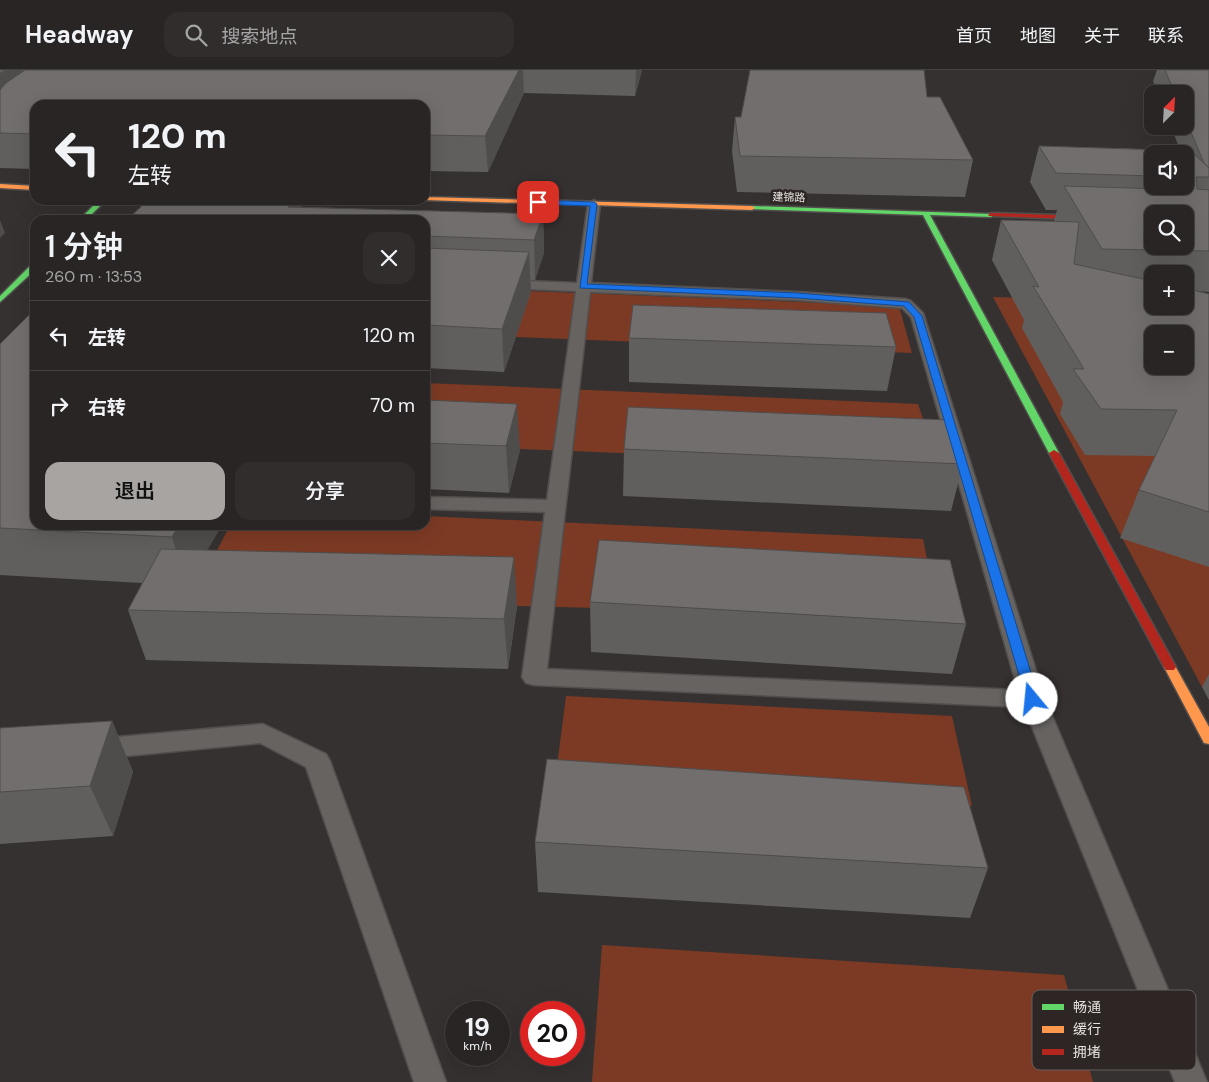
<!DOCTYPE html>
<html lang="zh">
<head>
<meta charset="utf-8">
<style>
	body { margin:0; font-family:"DM Sans","Noto Sans SC",sans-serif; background:#302d2c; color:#f1f3f6; height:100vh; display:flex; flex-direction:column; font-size:19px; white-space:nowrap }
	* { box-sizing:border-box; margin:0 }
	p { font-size:16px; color:#a5a5a6 }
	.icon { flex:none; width:28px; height:28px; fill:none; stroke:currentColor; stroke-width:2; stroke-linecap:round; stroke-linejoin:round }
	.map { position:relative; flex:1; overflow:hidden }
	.details { position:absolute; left:30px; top:145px; width:400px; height:315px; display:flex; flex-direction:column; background:#282524; border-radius:15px; box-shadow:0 5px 20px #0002,0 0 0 1px #444241 }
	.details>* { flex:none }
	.guide { position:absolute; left:30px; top:30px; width:400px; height:105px; border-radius:15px; box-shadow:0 5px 20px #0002,0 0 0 1px #444241; background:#282524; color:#f1f3f6; overflow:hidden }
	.needle { width:32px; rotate:24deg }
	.tools { position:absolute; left:1144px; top:15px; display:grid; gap:10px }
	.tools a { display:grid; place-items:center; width:50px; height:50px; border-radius:10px; background:#282524; box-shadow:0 5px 20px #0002,0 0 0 1px #444241; font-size:25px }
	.speed { position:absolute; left:445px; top:931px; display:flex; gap:10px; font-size:25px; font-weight:700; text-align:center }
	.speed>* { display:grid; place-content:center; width:65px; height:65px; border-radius:50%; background:#282524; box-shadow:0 5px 20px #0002,0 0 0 1px #444241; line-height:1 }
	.speed small { font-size:12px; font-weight:400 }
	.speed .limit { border:8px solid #d22; background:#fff; color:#111 }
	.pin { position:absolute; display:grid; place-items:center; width:42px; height:42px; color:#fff; margin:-21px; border-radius:10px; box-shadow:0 2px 8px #0006 }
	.me { position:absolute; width:55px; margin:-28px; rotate:343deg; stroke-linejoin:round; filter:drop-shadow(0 0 4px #0008) }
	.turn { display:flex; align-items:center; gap:18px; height:105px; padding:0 15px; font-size:22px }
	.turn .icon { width:65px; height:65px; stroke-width:2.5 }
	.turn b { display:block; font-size:35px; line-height:42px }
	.round { display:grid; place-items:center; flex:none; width:52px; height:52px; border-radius:15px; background:#302d2c }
	.headline { display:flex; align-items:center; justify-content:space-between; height:85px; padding:0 15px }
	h1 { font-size:30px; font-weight:600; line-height:38px }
	.cta { display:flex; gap:10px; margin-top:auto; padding:10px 15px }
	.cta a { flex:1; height:58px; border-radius:15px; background:#a8a4a2; color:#111; font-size:20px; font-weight:600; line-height:58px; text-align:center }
	.cta a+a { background:#302d2c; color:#f1f3f6 }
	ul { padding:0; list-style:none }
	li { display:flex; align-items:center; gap:15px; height:70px; padding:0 15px; border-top:1px solid #444241 }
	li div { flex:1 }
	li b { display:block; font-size:19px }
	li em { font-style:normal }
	header { display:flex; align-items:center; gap:30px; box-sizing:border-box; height:70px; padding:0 25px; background:#282524; border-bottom:1px solid #444241 }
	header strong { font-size:24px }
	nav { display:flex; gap:28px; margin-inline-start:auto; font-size:18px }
	.search { width:350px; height:45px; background:#302d2c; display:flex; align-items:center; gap:12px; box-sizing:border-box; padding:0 18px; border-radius:15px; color:#a5a5a6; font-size:19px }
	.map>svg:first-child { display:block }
</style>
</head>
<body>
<header>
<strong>Headway</strong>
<div class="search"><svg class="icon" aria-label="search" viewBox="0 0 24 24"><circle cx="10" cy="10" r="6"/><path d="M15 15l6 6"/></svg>搜索地点</div>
<nav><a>首页</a><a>地图</a><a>关于</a><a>联系</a></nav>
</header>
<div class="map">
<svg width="1209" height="1012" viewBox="0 0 1209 1012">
	<rect width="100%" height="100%" fill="#353130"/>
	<path fill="#7c3a24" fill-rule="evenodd" d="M425 217 899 236 912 283 516 267Z
		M993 227 1152 232V236L1209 234V617H1202ZM1152 264H1185V296H1152Z
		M425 313 918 334 939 396 425 375Z
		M425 446 923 469 937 539 597 538 193 528 230 455H425Z
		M566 626 952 646 972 736 555 712Z
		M602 875 1064 905 1093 1012H592Z"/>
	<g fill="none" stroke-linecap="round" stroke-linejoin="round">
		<defs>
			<path id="lane" d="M594 130 600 134 591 213 797 222 906 229 911 231 923 243 1045 629 1207 1012H1175L1024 637 534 615 526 613 522 607 545 442 425 439V427L547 430 576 221 503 218 498 217 496 214 498 211 503 210 577 213 588 134ZM590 222 797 230 902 238 911 247 1018 620 547 599Z
				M263 654 326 684 330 691 446 1012H414L306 697 260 673 95 689 86 686 82 679 86 672 95 669Z"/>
			<path id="fast" d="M99 130H106L86 150H79Z
				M752 136 993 144 994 145 991 147 930 145 1059 383 1057 385 1054 386 1049 383 923 145 750 139 749 138Z
				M32 194H35V200L0 232V226Z"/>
			<path id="slow" d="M0 114 35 116V120L0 118Z
				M425 127 752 136 755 138 752 140 423 130H425Z
				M1170 593 1174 594 1209 657V674L1204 673 1164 597 1166 594Z"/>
			<path id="jam" d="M991 143 1152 148V152L989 146 988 145Z
				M1054 380 1059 383 1176 597 1174 600H1166L1164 597 1049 383Z"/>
		</defs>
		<use href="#lane" stroke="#514e4d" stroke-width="3"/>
		<use href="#fast" stroke="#514e4d" stroke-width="3"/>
		<use href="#slow" stroke="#514e4d" stroke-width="3"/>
		<use href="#jam" stroke="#514e4d" stroke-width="3"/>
		<use href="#lane" fill="#666361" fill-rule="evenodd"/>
		<use href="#fast" fill="#63d668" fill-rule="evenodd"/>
		<use href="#slow" fill="#ff974d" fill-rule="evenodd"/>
		<use href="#jam" fill="#b3261e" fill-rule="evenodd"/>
	</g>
	<path fill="#615f5e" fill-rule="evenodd" d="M0 0H642L635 26 524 23 488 102 425 101V35H35V99L0 98Z
		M1157 0H1209V222L1199 221 1209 224V497L1120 468 1139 420 1155 386 1085 385 1060 344 1063 332 1022 258 1024 250 992 190 1001 150 1054 151 1057 140H1046L1030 112 1039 76 1180 80 1171 56H1185V24H1158L1153 11ZM1152 84 1185 116H1152ZM1152 204H1185V236H1152Z
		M927 27 973 90 965 127 737 122 732 81 735 47H741Z
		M148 130H301L302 137 543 144 544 183 535 210H531V222L504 302 425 298V150Z
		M629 268 896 277 887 321 629 312Z
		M0 274 222 455 207 480 517 536 508 599 146 590 128 540 142 513 0 505Z
		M425 330 520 380 509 423 425 419Z
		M624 379 963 394 951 441 623 426Z
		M590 532 966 554 952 604 591 582Z
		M1209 604V630L1202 617Z
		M112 651 133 702 113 766 0 774V658Z
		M535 772 988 798 970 848 538 822Z"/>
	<path fill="#4f4d4c" d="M5 0H28L0 47V3Z
		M519 0H523L524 23 488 102 485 66Z
		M636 0H642L635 26Z
		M294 130H301L304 150 288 137Z
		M543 144 544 183 535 210 534 170Z
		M0 150 5 163 0 168Z
		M529 182 531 222 504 302 502 259Z
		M517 334 520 380 509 423 506 376Z
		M179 455H222L187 516 172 467Z
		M514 487 517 536 508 599 504 549Z
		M112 651 133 702 113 766 90 716Z"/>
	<path fill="#716e6d" stroke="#4f4d4c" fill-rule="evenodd" d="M25 0H519L485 66 425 65V35H35V64L0 63V20L6 13Z
		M750 0H924L927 27H940L973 90 740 86 735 47H741Z
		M1165 0H1209V98L1204 93 1185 48V24H1175Z
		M1039 76 1191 81 1209 98V107H1196L1197 119 1209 120V181L1102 179 1064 116 1164 119 1166 116H1185V84H1152V106L1056 103ZM1152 144H1185V176H1152Z
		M148 130H294L288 137 543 144 534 170 425 166V150H127Z
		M1001 150 1079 152 1074 194 1152 211V236H1185V218L1209 224V442L1139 420 1177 340 1101 339 1073 299H1084L1033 216 1039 217ZM1152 264H1185V296H1152Z
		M425 178 529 182 502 259 425 255Z
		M633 235 886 243 896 277 629 268Z
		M35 239V455H179L172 467 0 458V274Z
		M425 330 517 334 506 376 425 373Z
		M628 337 949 350 963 394 624 379Z
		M599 470 950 490 966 554 590 532Z
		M161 479 514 487 504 549 128 540Z
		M112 651 90 716 0 722V658Z
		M547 689 964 717 988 798 535 772Z"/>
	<path fill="#1a73e8" stroke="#114b97" d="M538 130 594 132 597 134 587 214 797 223 909 232 922 246 1039 629 1037 632H1028L1026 629 914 247 904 236 797 228 580 218 590 136 535 134V131Z"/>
	<g text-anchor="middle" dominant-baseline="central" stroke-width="5" stroke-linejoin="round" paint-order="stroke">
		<g font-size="11" fill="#e6e2e0" stroke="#2d2624">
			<text transform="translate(789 127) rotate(2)">建锦路</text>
		</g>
	</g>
	<rect x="1032" y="920" width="164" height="80" rx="8" fill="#2d2624" stroke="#645e5c" stroke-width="1"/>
	<rect x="1042" y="934" width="22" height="6" fill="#63d668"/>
	<rect x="1042" y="956" width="22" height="7" fill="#ff974d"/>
	<rect x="1042" y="979" width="22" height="6" fill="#b3261e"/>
	<g font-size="14" fill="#e6e2e0">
		<text x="1073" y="942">畅通</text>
		<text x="1073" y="964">缓行</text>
		<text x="1073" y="987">拥堵</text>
	</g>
</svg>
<div class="tools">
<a><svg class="needle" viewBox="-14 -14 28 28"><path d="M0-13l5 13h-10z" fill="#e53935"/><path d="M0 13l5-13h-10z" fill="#a5a5a6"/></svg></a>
<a><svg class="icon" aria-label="sound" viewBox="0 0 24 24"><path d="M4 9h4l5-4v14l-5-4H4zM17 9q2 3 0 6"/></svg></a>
<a><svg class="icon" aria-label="search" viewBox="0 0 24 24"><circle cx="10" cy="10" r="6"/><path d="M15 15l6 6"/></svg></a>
<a>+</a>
<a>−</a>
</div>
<div class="speed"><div>19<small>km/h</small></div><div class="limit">20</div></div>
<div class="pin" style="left:538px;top:132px;background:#d93025"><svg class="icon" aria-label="arrive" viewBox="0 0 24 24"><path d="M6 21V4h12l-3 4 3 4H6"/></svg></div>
<svg class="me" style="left:1032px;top:629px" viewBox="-20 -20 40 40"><circle r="19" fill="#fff"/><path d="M0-13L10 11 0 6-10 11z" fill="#1a73e8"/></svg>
<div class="guide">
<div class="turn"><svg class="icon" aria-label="left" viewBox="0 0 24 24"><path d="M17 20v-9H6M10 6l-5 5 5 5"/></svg><div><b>120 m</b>左转</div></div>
</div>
<section class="details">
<div class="headline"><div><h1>1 分钟</h1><p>260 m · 13:53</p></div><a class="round"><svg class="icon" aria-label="close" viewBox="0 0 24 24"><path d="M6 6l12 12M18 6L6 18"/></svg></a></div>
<ul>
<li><svg class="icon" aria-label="left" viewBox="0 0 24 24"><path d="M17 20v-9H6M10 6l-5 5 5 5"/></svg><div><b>左转</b></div><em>120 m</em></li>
<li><svg class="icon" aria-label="right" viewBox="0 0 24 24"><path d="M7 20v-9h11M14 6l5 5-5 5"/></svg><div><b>右转</b></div><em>70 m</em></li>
</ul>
<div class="cta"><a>退出</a><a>分享</a></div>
</section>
</div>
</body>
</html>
